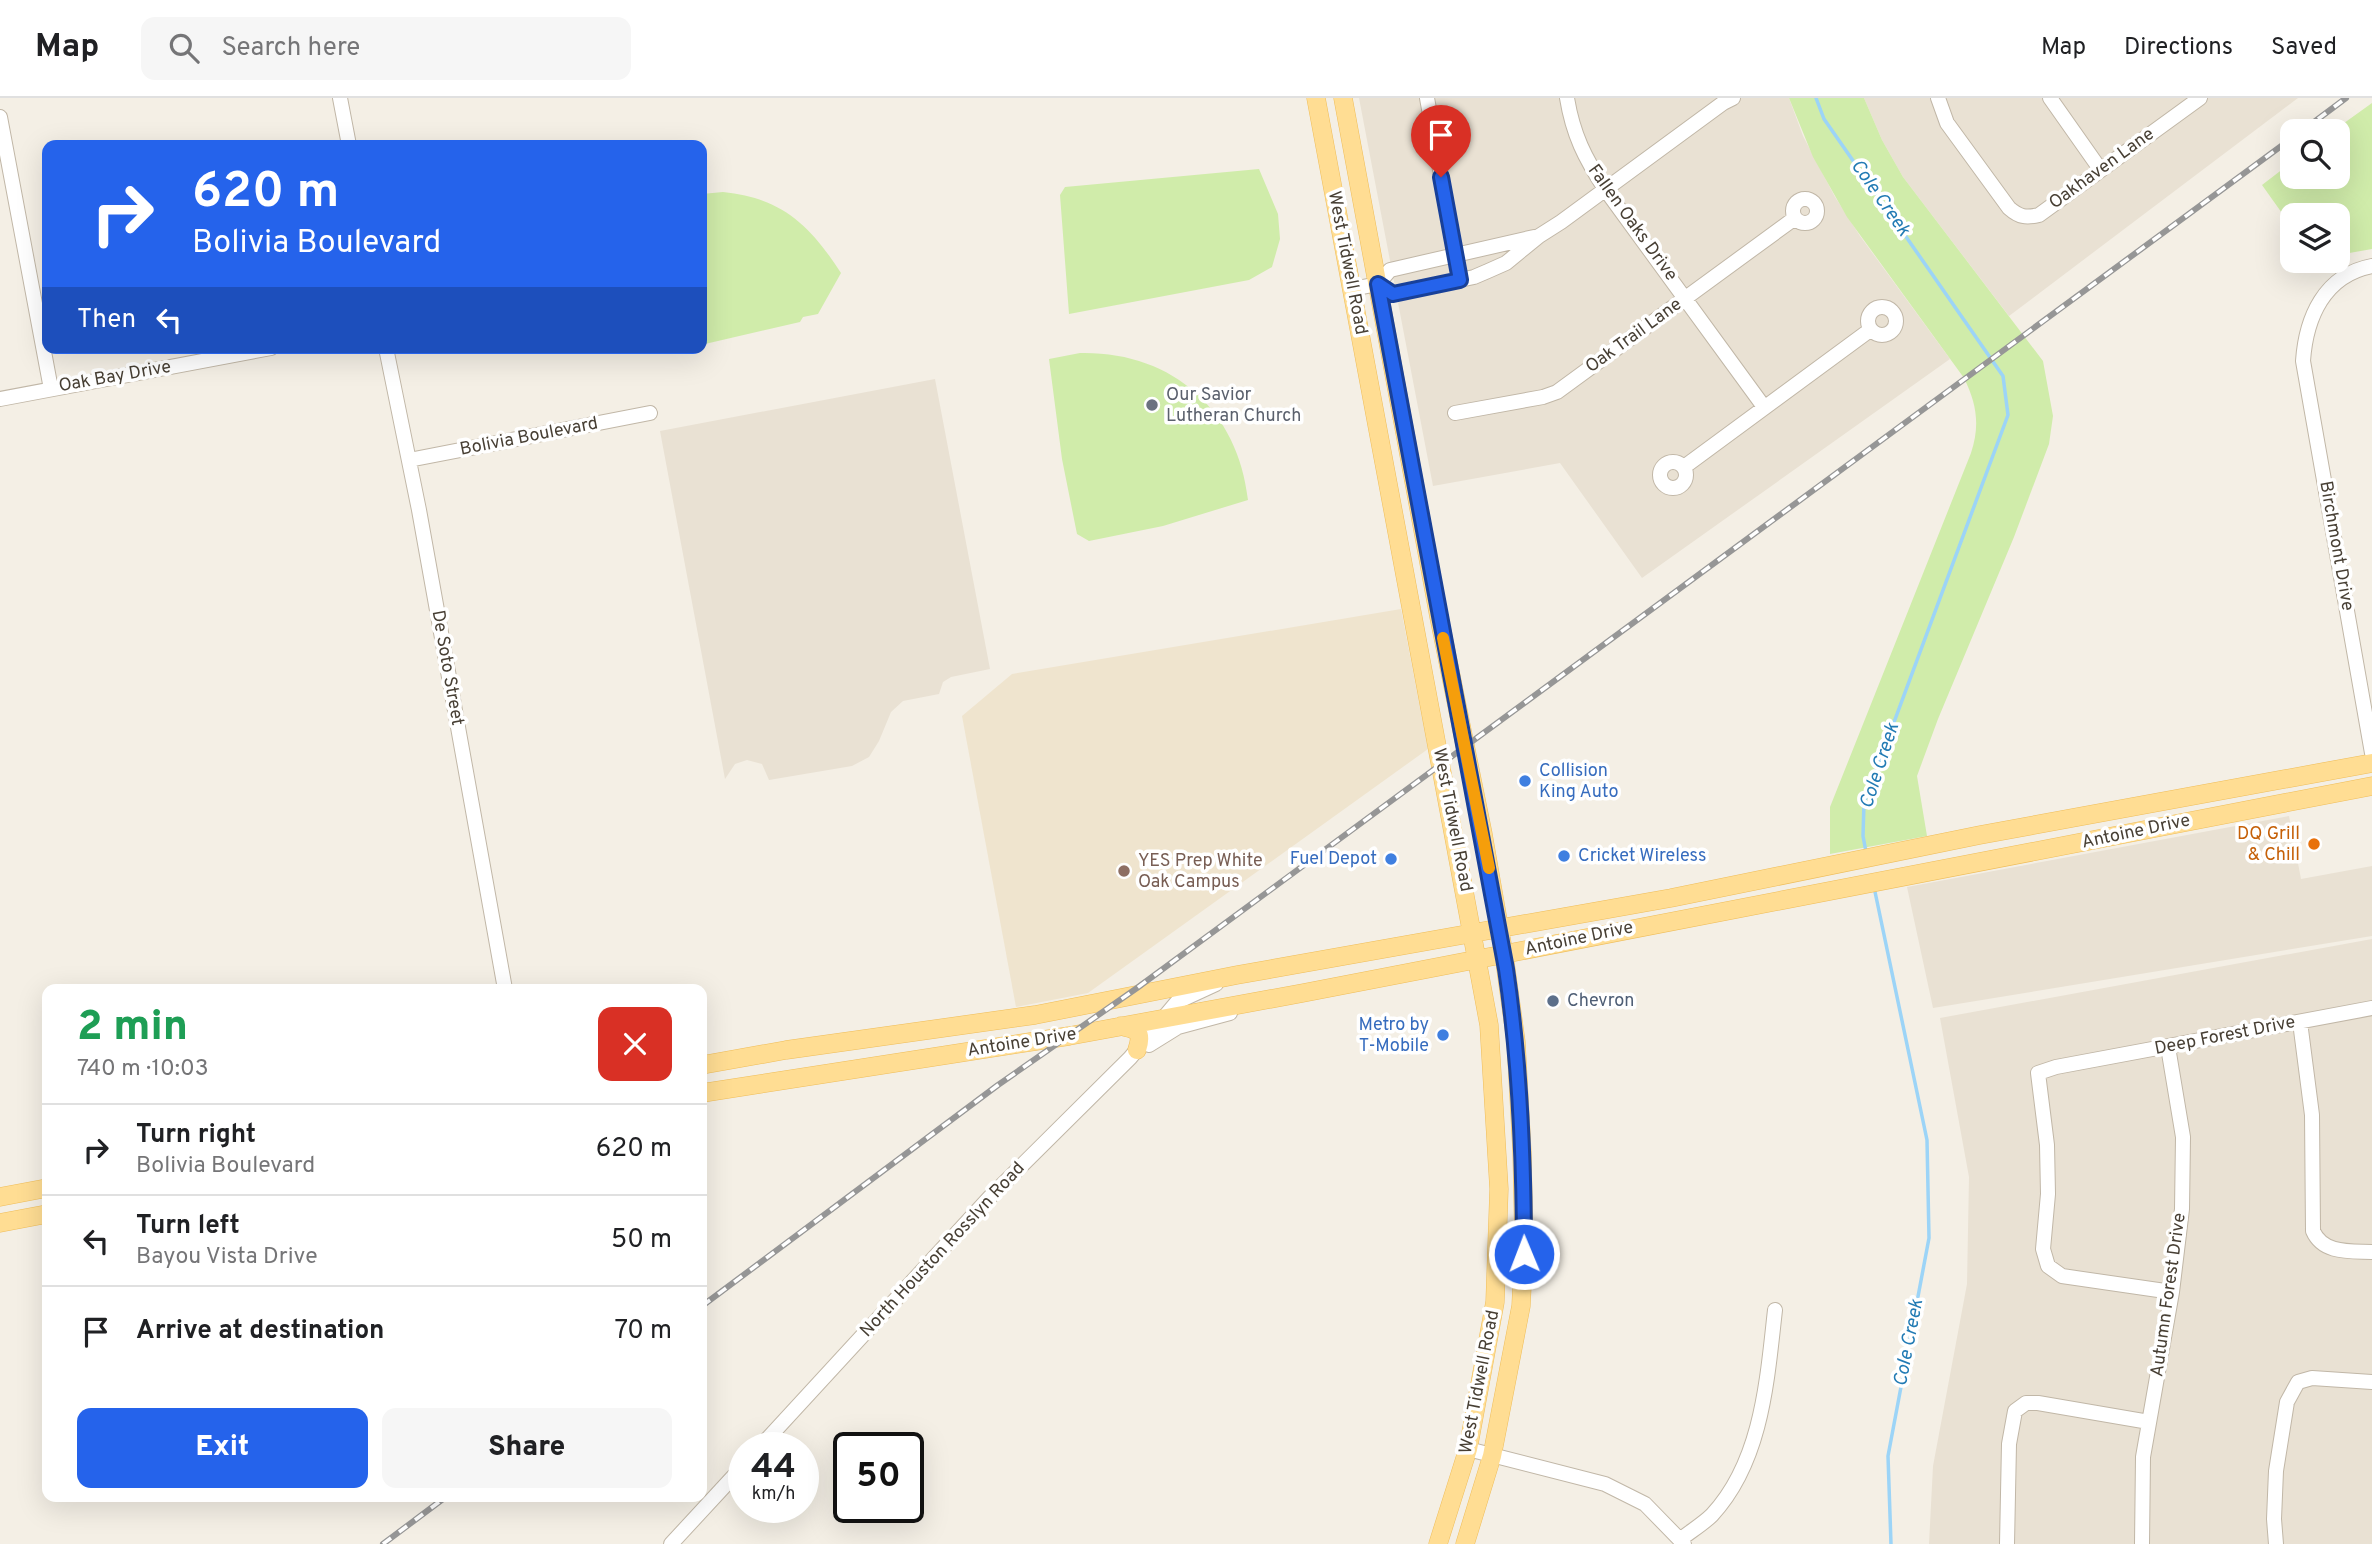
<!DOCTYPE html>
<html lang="en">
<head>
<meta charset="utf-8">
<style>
	body { margin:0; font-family:Overpass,sans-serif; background:#f6f6f6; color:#202124; height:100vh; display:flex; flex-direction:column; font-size:26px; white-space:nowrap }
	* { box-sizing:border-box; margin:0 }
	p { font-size:23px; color:#757577 }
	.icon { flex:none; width:38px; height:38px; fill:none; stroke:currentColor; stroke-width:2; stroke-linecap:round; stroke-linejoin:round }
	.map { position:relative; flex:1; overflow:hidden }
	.panel { position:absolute; left:42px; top:886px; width:665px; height:518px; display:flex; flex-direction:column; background:#fff; border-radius:14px; box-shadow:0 7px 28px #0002 }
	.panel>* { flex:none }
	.guide { position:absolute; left:42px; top:42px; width:665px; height:214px; border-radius:14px; box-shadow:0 7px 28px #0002; background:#2563eb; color:#fff; overflow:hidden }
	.tools { position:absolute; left:2280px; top:21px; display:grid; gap:14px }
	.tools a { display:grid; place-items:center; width:70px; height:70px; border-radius:14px; background:#fff; box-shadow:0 7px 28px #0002; font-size:35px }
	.speed { position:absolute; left:728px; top:1334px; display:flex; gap:14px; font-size:35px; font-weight:700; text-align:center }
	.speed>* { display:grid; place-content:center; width:91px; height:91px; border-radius:50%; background:#fff; box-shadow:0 7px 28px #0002; line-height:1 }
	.speed small { font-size:18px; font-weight:400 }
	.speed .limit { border:4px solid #111; border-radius:10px; background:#fff; color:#111 }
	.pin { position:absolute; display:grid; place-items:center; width:60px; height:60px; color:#fff; margin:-72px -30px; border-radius:50% 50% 50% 0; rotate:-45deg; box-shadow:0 0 7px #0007 }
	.pin .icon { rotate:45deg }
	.me { position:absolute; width:77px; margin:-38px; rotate:359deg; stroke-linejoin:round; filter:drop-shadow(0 0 5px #0008) }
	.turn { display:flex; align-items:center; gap:24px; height:147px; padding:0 35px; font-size:32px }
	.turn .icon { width:91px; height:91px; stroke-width:2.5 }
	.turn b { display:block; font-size:49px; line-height:60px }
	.then { display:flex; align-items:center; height:66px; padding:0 35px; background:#0003; gap:14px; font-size:26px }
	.round { display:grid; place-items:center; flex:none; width:74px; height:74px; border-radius:14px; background:#f6f6f6 }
	.headline { display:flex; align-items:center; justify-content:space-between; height:119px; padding:0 35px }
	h1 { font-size:42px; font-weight:800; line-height:52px; color:#1e9e55 }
	.button { display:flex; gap:14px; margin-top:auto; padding:14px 35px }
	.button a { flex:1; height:80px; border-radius:14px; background:#2563eb; color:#fff; font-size:28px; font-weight:800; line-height:80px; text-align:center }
	.button a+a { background:#f6f6f6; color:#202124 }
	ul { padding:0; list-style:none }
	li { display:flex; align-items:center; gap:21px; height:91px; padding:0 35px; border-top:2px solid #e0e0e0 }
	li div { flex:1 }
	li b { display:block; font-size:26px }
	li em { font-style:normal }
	header { display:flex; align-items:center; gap:42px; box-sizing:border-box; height:98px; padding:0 35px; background:#fff; border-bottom:2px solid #e0e0e0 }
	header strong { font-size:33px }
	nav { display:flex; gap:38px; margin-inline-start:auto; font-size:24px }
	.search { width:490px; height:63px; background:#f6f6f6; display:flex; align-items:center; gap:18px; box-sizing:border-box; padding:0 24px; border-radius:14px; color:#757577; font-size:26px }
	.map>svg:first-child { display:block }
</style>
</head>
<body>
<header>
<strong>Map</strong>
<div class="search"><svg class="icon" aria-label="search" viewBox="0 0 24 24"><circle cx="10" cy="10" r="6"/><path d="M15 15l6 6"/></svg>Search here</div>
<nav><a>Map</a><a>Directions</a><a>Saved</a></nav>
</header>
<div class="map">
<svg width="2372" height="1446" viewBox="0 0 2372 1446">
	<rect width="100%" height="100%" fill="#f4efe5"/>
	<path fill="#e9e1d3" d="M1359 0H1789L1803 38 1835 99 1860 138 1950 261 1642 480 1560 365 1433 388Z
		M1864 0H2298L2009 218 1903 79 1882 42Z
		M935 281 990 571 951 579 943 584 939 596 903 603 891 614 879 643 869 659 852 668 769 682 762 666 747 662 735 666 725 681 660 333Z
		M2289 718 2301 781 2372 768V838L1933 910 1907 789Z
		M2372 841V1446H1929L1933 1368 1967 1186 1969 1079 1940 920Z"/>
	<path fill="#efe4ce" d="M1401 511 1428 651 1088 895 1016 909 962 618 1012 576Z"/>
	<path fill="#d0ecaa" d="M1789 0H1864L1882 42 1903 79 2043 263 2053 318 2049 346 2014 439 1938 621 1917 678 1927 738 1830 756V709L1971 355C1980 328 1977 306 1964 280L1847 119 1813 59Z
		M2372 5V151L2338 157V117H2292V129L2262 87 2292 64V79H2338V33H2333Z
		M1259 71 1278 116 1280 141 1272 169 1249 182 1069 216 1060 97 1065 89Z
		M723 94C782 100 810 127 841 175L818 216 803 219 800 224 705 246 702 244V96Z
		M1080 255C1171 253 1238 311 1248 402L1163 428 1089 443 1077 436 1062 361 1049 261Z"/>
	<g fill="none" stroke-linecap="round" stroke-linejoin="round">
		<path stroke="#9cd4f7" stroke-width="3.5" d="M1816 0 1824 21 2003 278 2008 317 1864 705 1863 738 1866 754
			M1874 789 1927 1042 1929 1140 1888 1358 1891 1446"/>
		<defs>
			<path id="minor" d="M340 0 349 47
				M1427 0 1460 182
				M1567 0C1573 37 1585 60 1605 91L1764 309
				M1938 0 1947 25 2009 110C2019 119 2026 120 2039 117L2200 0
				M2050 0 2100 71
				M0 19 51 291
				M1793 113a12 12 0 1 1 24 0a12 12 0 1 1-24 0Z
				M2372 168C2324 177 2306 220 2303 263L2372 655
				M1378 186 1393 196 1474 179 1488 173 1506 165 1539 138 1561 124 1723 5 1733 0
				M1352 191 1378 186 1390 172 1534 139
				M1868 223a14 14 0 1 1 28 0a14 14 0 1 1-28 0Z
				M386 250 419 412 505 891
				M0 301 271 250
				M1455 315 1543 299 1557 294 1795 120
				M409 362 650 315
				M1660 377a13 13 0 1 1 26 0a13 13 0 1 1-26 0Z
				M1684 369 1870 232
				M2300 924 2312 1017 2313 1133C2323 1156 2350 1153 2372 1154
				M1149 947 1178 929 1230 915
				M2172 1194 2062 1178 2048 1168 2043 1151 2048 1096 2047 1047 2038 975 2056 969 2372 910
				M760 1349 990 1099 1130 960 1177 904 1216 886
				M1468 1351 1605 1386 1645 1406 1684 1446
				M1681 1441C1691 1433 1703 1426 1712 1417 1762 1363 1767 1283 1775 1212
				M671 1446 744 1367
				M2007 1446 2009 1346 2015 1313 2026 1305H2038L2149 1324
				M2142 1446 2143 1359 2172 1194 2182 1111 2183 1039 2168 949
				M2276 1446 2274 1421 2276 1373 2287 1304 2298 1284 2312 1280 2372 1284"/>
			<path id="major" d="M1316 0 1489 927 1499 1091 1495 1204 1468 1351 1438 1446
				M1343 0 1439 519 1483 736 1504 857 1516 944 1522 1054 1524 1148 1521 1208 1492 1358 1465 1446
				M1121 928C1138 932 1143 934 1137 952
				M702 967 786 952 1035 917 1237 877 1671 800 1980 737 2372 665
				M702 995 1069 938 1303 895 2372 688
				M0 1099 47 1090
				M0 1125 47 1116"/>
		</defs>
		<use href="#minor" stroke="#c1b7a7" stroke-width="16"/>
		<use href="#major" stroke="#efbd59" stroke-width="19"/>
		<use href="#minor" stroke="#fff" stroke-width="14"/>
		<use href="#major" stroke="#ffdd93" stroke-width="18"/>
		<defs>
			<path id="rail" d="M2302 33 2346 0
				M702 1208 998 987 1137 890 2292 40
				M383 1446 447 1398"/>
		</defs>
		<use href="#rail" stroke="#969696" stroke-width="6"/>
		<use href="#rail" stroke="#fff" stroke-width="3.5" stroke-dasharray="10" stroke-linecap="butt"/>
	</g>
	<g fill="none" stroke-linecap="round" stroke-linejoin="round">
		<defs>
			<path id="route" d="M1441 79 1460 182 1393 196 1378 186 1506 871C1520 965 1524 1061 1524 1156"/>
		</defs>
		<use href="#route" stroke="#184099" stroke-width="18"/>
		<use href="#route" stroke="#2563eb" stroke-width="12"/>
		<path stroke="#f59e0b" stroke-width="12" d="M1443 540 1489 770"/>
	</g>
	<circle fill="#6b7280" stroke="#fff" stroke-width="2.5" cx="1152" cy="307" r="7"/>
	<g fill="#3f7fe0" stroke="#fff" stroke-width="2.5">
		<circle cx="1525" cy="683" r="7"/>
		<circle cx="1564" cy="758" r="7"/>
		<circle cx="1391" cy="761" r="7"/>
		<circle cx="1443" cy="937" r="7"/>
	</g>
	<circle fill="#e8710a" stroke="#fff" stroke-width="2.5" cx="2314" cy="746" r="7"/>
	<circle fill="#8d6e63" stroke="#fff" stroke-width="2.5" cx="1124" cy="773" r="7"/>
	<circle fill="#5c6f8a" stroke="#fff" stroke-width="2.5" cx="1553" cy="903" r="7"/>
	<g text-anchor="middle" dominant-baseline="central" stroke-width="7" stroke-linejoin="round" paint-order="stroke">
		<g font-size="18" fill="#473f34" stroke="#fff">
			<text transform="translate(2102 71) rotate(-36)">Oakhaven Lane</text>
			<text transform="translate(1632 125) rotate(54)">Fallen Oaks Drive</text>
			<text transform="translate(1347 165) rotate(79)">West Tidwell Road</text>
			<text transform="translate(1634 238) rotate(-36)">Oak Trail Lane</text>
			<text transform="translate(115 279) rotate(-10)">Oak Bay Drive</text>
			<text transform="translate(529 339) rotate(-11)">Bolivia Boulevard</text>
			<text transform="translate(2336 448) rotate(80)">Birchmont Drive</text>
			<text transform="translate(447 570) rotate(80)">De Soto Street</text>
			<text transform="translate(1452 722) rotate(79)">West Tidwell Road</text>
			<text transform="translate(2136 734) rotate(-12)">Antoine Drive</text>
			<text transform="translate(1579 841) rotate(-12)">Antoine Drive</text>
			<text transform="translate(2225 938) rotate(-11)">Deep Forest Drive</text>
			<text transform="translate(1022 945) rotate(-9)">Antoine Drive</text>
			<text transform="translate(943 1152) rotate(-47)">North Houston Rosslyn Road</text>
			<text transform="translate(2169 1197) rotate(-82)">Autumn Forest Drive</text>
			<text transform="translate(1480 1284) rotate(-79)">West Tidwell Road</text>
		</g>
		<g font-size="18" fill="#5b616d" stroke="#fff" text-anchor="start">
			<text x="1166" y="297">Our Savior<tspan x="1166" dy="21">Lutheran Church</tspan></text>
		</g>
		<g font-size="18" fill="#366cbe" stroke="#fff" text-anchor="start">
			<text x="1539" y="673">Collision<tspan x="1539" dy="21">King Auto</tspan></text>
			<text x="1578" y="758">Cricket Wireless</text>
			<text x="1377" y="761" text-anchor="end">Fuel Depot</text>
			<text x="1429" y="927" text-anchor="end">Metro by<tspan x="1429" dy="21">T-Mobile</tspan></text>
		</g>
		<g font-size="18" fill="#c56008" stroke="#fff" text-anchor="end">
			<text x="2300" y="736">DQ Grill<tspan x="2300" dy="21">&amp; Chill</tspan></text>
		</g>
		<g font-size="18" fill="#785e54" stroke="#fff" text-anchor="start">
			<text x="1138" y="763">YES Prep White<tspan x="1138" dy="21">Oak Campus</tspan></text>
		</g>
		<g font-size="18" fill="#4e5e75" stroke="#fff" text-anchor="start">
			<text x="1567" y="903">Chevron</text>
		</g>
		<g font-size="19" font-style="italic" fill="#227bb4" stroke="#fff">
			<text transform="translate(1880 100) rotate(55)">Cole Creek</text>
			<text transform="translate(1880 668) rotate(-72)">Cole Creek</text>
			<text transform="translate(1909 1245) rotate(-79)">Cole Creek</text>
		</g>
	</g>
</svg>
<div class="tools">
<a><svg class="icon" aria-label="search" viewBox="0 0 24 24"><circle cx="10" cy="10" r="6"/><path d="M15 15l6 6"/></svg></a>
<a><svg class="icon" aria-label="layers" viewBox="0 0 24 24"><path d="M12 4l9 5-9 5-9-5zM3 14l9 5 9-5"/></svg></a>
</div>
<div class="speed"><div>44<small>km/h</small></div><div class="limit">50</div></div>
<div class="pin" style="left:1441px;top:79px;background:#d93025"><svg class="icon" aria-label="arrive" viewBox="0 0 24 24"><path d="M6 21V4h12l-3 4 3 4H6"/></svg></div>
<svg class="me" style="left:1524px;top:1156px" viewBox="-20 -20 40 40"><circle r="17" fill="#2563eb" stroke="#fff" stroke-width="3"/><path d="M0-11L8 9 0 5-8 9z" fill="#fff"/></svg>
<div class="guide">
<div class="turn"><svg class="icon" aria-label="right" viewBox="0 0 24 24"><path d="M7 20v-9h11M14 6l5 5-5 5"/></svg><div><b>620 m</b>Bolivia Boulevard</div></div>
<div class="then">Then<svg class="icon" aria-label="left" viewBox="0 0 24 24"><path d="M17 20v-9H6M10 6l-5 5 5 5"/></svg></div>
</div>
<section class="panel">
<div class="headline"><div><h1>2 min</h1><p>740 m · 10:03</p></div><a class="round" style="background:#d93025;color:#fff"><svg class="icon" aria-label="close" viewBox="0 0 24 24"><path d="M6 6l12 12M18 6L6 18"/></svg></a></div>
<ul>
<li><svg class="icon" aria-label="right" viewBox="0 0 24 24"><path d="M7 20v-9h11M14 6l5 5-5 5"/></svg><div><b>Turn right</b><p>Bolivia Boulevard</p></div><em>620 m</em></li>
<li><svg class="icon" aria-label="left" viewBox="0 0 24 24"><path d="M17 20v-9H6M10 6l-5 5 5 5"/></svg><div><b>Turn left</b><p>Bayou Vista Drive</p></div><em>50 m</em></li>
<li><svg class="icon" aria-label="arrive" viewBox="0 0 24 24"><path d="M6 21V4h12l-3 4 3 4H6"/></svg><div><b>Arrive at destination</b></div><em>70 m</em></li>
</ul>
<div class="button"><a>Exit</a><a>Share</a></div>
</section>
</div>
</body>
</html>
